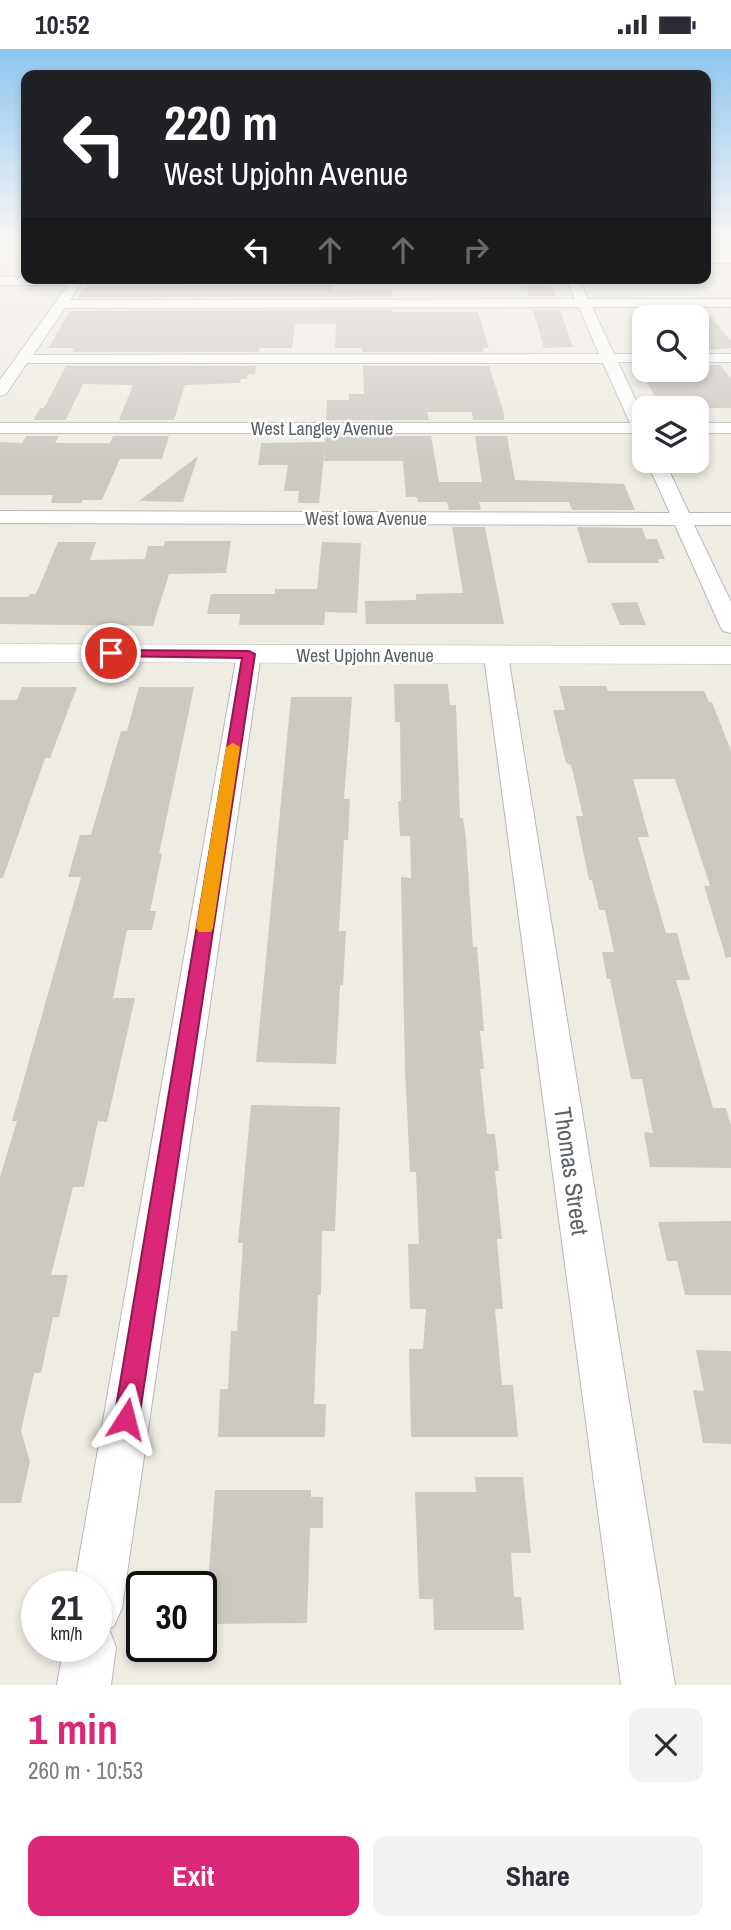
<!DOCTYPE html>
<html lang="en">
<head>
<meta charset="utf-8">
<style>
	body { margin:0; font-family:"Archivo Narrow",sans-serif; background:#f2f2f3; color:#2b2b33; height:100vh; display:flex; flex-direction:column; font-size:26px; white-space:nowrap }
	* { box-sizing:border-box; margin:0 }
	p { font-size:23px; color:#7c7c81 }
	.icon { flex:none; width:38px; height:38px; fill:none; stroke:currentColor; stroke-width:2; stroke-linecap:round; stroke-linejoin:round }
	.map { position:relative; height:1636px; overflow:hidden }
	.drawer { display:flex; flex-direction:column; background:#fff; flex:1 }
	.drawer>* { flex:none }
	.hud { position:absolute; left:21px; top:21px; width:690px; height:214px; border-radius:14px; box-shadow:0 4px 10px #0003; background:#202124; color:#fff; overflow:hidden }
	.buttons { position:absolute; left:632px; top:256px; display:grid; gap:14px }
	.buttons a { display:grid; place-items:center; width:77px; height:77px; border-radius:14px; background:#fff; box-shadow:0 4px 10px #0003; font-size:35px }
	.speed { position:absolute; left:21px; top:1522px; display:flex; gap:14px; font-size:35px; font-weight:700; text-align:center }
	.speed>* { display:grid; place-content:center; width:91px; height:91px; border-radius:50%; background:#fff; box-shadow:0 4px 10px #0003; line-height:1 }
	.speed small { font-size:18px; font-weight:400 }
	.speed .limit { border:4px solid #111; border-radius:10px; background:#fff; color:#111 }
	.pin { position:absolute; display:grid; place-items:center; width:60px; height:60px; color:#fff; margin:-30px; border:4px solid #fff; border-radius:50%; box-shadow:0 2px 7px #0007 }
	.me { position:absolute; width:77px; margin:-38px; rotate:9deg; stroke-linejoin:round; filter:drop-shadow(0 0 5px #0008) }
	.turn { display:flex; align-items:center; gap:24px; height:147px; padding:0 28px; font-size:32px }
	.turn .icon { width:91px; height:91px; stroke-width:2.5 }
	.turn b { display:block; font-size:49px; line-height:60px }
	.lanes { display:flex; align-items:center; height:66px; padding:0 28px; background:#0003; justify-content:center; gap:35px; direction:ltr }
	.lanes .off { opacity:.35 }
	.round { display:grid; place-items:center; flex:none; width:74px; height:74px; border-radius:14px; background:#f2f2f3 }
	.overview { display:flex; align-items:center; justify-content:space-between; height:119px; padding:0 28px }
	h1 { font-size:42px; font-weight:700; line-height:52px; color:#db2777 }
	.cta { display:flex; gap:14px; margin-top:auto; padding:14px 28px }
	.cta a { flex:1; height:80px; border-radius:14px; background:#db2777; color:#fff; font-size:28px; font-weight:700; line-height:80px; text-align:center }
	.cta a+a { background:#f2f2f3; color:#2b2b33 }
	.status { display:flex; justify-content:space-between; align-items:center; height:49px; padding:0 35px; background:#fff; direction:ltr }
	.status svg { height:19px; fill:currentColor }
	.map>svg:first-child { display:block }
</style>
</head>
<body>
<div class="status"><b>10:52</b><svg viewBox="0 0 49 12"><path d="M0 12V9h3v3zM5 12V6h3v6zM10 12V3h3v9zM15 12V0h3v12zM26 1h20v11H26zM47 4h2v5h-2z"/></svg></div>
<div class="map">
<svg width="731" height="1636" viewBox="0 0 731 1636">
	<rect width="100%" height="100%" fill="#efece4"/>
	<path fill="#ccc9c3" d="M332 236V241H392V248H78L87 237Z
		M526 237 552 238 556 247H529Z
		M392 261V263H478L489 299H483L484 303H362V299H335L336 275H295L292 299H260L259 303H72L74 299H48L70 262Z
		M533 261H560L573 298 544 299Z
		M696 261H705L731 292V299L696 302Z
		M696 316H720L731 330V359H662L639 320H696Z
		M66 317H256L255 325H248L247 330H241L240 334 185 336 174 371H119L133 336 83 335 66 371H34L40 359H44Z
		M363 317H489L504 364V371H473L472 363H427L429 371H326L327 351H349V345H364Z
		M26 387H59L55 394H110L113 387H169L162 410H120L102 451H83L81 454H51L53 446H0V393L22 394Z
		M326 387H431L439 433H482L475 387H507L515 431 624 435 635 461H572L569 453H479L481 461H449L447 453H418L417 448H406L403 412H324L325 399 319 454H298L299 442H284L288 416H258L261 394 325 393Z
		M198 407 183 453 139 452Z
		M452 478H485L504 575H366L365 552 416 551V545L463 544Z
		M577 478 642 479 646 490H657L665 510H658L659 514H588Z
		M165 492H231L226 524 169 525 153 577 0 575V548H28L30 545H36L58 493H96L90 511 145 510 148 497H164Z
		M322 493 361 494 357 564 325 563 324 576H239L240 565H207L211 545H275V540H317Z
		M637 553 646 576H620L611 554Z
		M394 635H448L450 656H456L460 769H463L466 790 473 898H477L484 982H480L484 1020H480L487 1085H495L499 1122H495L502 1190H497L503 1260H495L502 1336H513L518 1388H411L409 1300H423L426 1260H410L408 1195H419L416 1123H410L405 1020 401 828 411 829 410 787H400L398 752H401L400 673H395Z
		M559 637H606L608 642H704L709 653H712L731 702V908L726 909 704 837H710L675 730H633L649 788H638L666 884H677L690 931H676L713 1059H726L731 1076V1119L650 1118 644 1083 653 1084 642 1030H631L610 930H607L602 903H614L605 861H599L592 831H589L576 767H583L571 716 566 714 553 661H565Z
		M22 638H77L50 709H45L3 829H0V651H17Z
		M139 638H194L159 805H162L150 862H156L152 881H127L113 949H135L107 1073 98 1072 84 1138H73L51 1226H68L59 1268H53L41 1324H34L21 1382 30 1412 21 1454H0V1128L17 1072H12L81 828H68L80 786H91L121 682H127Z
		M291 648H352L344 750H350L348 791H344L339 882H346L343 936H340L336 1015 256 1013Z
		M251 1056 340 1058 335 1182H322L321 1246H318L314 1355H326L325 1388H218L220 1340H228L231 1282H237L243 1194H238Z
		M731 1172V1246H685L677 1212H667L658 1173Z
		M696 1301 731 1302V1395L703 1394 693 1341 704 1342Z
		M475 1428H523L531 1504H511L514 1548H521L524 1581H434L433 1550H419L415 1443H476Z
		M215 1441H311V1448H323V1479H310L307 1574 205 1575Z"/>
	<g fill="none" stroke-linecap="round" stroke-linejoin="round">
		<defs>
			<path id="minor" d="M705 206H731V214H705Z
				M0 228 85 229 70 251 575 250 566 229H578L588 250H731V258H592L614 305H644V313H618L644 369V392L638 391 634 384H0V374H630L603 314H27L6 345 0 347V331L68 236H0ZM579 258 599 305 33 306 65 259Z
				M696 305H731V313H696Z
				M696 374H731V384H696Z
				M646 411H664L689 464H731V476H694L731 553V584L723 582 720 577 675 476 0 474V462L670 464Z
				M249 598 257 600 261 605 122 1559 114 1577 109 1580 116 1598 111 1636H57L64 1598H96V1538H74L237 605 241 600Z
				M496 600 504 602 508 607 675 1636H621L484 607 488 602Z"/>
			<path id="tertiary" d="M0 595 731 597V615L0 613Z"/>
		</defs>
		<use href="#minor" stroke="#b5b8bc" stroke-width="2"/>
		<use href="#tertiary" stroke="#b5b8bc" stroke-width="1"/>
		<use href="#minor" fill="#fff" fill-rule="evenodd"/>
		<use href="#tertiary" fill="#fff" fill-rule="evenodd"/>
	</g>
	<linearGradient id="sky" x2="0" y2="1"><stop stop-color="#8dc6f1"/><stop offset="0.45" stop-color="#f8f6f3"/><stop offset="1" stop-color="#f8f6f3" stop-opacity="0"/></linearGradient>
	<rect width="731" height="417" fill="url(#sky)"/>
	<path fill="#db2777" stroke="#8e194d" stroke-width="2" d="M111 601 249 602 255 605 139 1370 135 1379 126 1383 118 1379 114 1370 242 609 106 607V602Z"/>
	<path fill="#f59e0b" d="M233 694 240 698 213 879 211 883H199L196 879 226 698Z"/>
	<g text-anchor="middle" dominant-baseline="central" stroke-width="5" stroke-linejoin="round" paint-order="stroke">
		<g font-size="18" fill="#5c6165" stroke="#fff">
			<text x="322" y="379">West Langley Avenue</text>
			<text x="366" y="469">West Iowa Avenue</text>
			<text x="365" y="606">West Upjohn Avenue</text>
		</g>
		<g font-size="24" fill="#5c6165" stroke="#fff">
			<text transform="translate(572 1122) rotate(82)">Thomas Street</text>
		</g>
	</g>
</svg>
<div class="buttons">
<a><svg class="icon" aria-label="search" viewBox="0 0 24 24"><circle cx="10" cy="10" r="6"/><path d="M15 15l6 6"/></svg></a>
<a><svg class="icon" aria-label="layers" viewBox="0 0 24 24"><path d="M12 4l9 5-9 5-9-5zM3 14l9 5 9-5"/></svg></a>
</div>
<div class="speed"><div>21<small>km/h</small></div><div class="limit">30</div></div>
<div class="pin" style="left:111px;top:604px;background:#d93025"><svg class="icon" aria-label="arrive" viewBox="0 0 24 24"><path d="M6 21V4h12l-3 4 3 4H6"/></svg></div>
<svg class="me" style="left:126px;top:1370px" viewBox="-20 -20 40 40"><path d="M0-17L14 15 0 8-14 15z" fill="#db2777" stroke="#fff" stroke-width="4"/></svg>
<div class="hud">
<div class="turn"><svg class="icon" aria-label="left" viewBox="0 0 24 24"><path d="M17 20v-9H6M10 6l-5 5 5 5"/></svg><div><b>220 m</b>West Upjohn Avenue</div></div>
<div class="lanes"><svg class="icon" aria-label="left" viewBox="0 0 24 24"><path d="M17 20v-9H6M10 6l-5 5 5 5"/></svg><svg class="icon off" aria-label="ahead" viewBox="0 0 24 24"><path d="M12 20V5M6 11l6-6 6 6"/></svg><svg class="icon off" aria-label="ahead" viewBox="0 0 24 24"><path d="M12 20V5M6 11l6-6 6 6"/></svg><svg class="icon off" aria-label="right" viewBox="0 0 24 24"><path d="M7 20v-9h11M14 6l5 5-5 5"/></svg></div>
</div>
</div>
<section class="drawer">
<div class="overview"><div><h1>1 min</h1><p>260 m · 10:53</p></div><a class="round"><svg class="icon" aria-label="close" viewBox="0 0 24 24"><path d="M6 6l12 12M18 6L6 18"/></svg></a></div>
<div class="cta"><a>Exit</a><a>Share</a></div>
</section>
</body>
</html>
